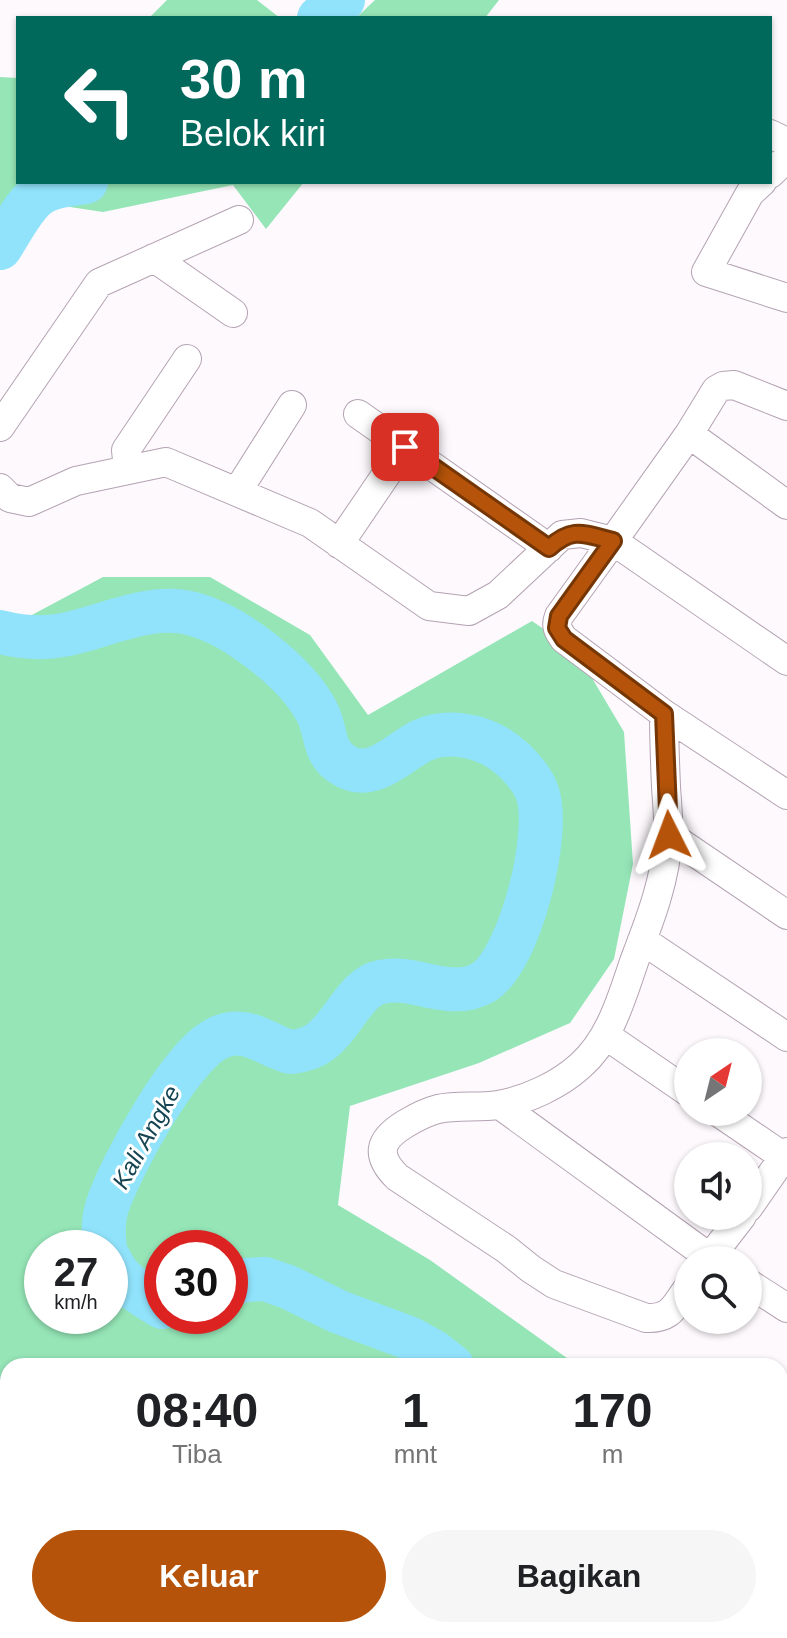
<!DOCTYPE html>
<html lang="id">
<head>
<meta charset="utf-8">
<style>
	body { margin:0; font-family:Helvetica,sans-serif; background:#f6f6f6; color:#202124; height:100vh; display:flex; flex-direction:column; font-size:30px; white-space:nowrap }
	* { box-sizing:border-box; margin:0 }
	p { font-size:26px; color:#757577 }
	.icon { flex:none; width:44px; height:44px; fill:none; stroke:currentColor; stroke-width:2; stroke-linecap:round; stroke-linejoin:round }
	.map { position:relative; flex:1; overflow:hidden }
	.details { position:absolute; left:0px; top:1358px; width:788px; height:280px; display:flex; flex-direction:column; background:#fff; border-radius:24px 24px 0 0; box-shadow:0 2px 6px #0004 }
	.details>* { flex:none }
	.hud { position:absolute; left:16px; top:16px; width:756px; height:168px; border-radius:0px; box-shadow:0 2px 6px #0004; background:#00695c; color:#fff; overflow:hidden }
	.needle { width:52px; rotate:35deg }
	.fabs { position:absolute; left:674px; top:1038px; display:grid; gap:16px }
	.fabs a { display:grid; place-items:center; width:88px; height:88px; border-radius:50%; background:#fff; box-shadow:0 2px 6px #0004; font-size:40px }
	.speed { position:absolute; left:24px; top:1230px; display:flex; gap:16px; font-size:40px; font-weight:700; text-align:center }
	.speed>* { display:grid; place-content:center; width:104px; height:104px; border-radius:50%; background:#fff; box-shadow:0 2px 6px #0004; line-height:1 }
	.speed small { font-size:20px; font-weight:400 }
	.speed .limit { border:12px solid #d22; background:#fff; color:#111 }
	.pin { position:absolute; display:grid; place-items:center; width:68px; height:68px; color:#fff; margin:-34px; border-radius:16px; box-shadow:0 4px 12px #0006 }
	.me { position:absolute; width:88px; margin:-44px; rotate:357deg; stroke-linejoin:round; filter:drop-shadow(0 0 6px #0008) }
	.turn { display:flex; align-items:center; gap:28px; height:168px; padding:0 32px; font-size:36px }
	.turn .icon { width:104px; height:104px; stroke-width:2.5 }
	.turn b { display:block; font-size:56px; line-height:68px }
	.eta { display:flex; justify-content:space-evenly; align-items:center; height:136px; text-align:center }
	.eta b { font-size:48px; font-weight:700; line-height:56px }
	.button { display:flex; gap:16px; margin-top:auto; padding:16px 32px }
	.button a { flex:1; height:92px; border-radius:48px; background:#b45309; color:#fff; font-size:32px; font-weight:700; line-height:92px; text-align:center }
	.button a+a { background:#f6f6f6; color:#202124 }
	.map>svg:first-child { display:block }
</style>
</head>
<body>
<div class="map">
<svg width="787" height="1638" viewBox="0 0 787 1638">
	<rect width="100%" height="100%" fill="#fdf9fd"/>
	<path fill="#95e5b7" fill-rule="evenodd" d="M167 0H257L280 18H149Z
		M375 0H499L485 18H356Z
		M0 77 18 78V182H304L266 229 233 185 103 212 37 202 0 249Z
		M103 577H210L310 635 368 715 532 621 576 651 624 732 633 864 614 959 570 1023 479 1063 350 1106 338 1205 430 1260 578 1366H8V1383L0 1379V632ZM42 1248H110V1316H42ZM162 1248H230V1316H162Z
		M8 1630H338L348 1638H9L6 1635Z"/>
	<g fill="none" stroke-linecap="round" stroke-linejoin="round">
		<path stroke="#91e3fc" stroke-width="44" d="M319 18 332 7 343 0
			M0 248C11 232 25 201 43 192 55 185 73 184 86 182
			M0 632C20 637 42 639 63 635 105 627 150 602 193 614 235 625 297 673 317 712 328 733 321 752 345 766 373 782 398 753 421 741 446 729 479 735 501 750 515 759 532 778 537 792 552 832 520 959 484 982 451 1002 414 974 381 982 354 987 342 1029 317 1044 311 1048 297 1052 290 1052 287 1052 281 1048 277 1047 258 1038 239 1027 218 1038 181 1055 120 1167 107 1207 103 1220 103 1234 105 1248
			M110 1260C119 1282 143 1295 162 1307
			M230 1285 245 1280 265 1279 288 1287 339 1312 409 1338 434 1352 452 1366
			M691 1638 695 1630"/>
		<defs>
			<path id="minor" d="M770 134 787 142
				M770 174 787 158
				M762 182 750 193 706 272 787 298
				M154 258 233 313
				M787 406 734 385 723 386 716 390 689 434 787 505
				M358 414 549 548
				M0 427 99 283 239 220
				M689 434 613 541 787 661
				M128 470 126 450 187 359
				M0 488 10 498 29 502 76 481 166 462 310 523 429 606 469 611 498 595 562 535 581 533 613 541 559 616C555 626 558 631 564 639L664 714 787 795
				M237 492 292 405
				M339 544 405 447
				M664 714C664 739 665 763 666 787 667 803 669 820 668 836 666 879 650 920 635 959 622 996 611 1039 580 1066 559 1085 527 1100 498 1105 479 1108 457 1105 438 1109 426 1112 415 1118 405 1124 379 1140 375 1155 397 1177L506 1249 531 1269 554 1284 646 1318C672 1319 674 1306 688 1288
				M669 835 787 915
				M642 940 787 1037
				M605 1035 688 1092
				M500 1105 713 1260
				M718 1112 784 1157
				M748 1208 787 1152
				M708 1260 742 1216
				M748 1283 787 1308
				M0 1518 8 1522
				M0 1579 8 1563
				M780 1606 787 1598
				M399 1630 407 1638
				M749 1638 757 1630"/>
		</defs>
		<use href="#minor" stroke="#b4a2b2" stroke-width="30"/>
		<use href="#minor" stroke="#fff" stroke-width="28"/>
	</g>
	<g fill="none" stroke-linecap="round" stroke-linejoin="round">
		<defs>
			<path id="route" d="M405 447 549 548C573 526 584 534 613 541L559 616 557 628 564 639 664 714 669 835"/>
		</defs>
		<use href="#route" stroke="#753606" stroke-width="20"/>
		<use href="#route" stroke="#b45309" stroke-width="14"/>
	</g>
	<g text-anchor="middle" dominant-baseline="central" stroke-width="6" stroke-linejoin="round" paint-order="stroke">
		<g font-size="24" font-style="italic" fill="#154552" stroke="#fff">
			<text transform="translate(146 1137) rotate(-61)">Kali Angke</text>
		</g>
	</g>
</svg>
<div class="fabs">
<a><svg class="needle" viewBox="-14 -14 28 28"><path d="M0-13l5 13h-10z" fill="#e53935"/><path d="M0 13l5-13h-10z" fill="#757577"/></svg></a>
<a><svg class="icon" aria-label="sound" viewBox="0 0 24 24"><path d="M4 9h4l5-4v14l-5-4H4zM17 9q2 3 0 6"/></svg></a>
<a><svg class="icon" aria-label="search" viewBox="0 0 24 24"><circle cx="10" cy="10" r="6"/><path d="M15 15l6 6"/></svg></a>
</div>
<div class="speed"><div>27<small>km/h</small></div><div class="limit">30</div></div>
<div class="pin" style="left:405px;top:447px;background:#d93025"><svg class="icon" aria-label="arrive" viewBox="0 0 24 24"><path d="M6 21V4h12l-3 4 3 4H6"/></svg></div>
<svg class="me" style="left:669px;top:835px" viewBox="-20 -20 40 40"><path d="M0-17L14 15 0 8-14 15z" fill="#b45309" stroke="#fff" stroke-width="4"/></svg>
<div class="hud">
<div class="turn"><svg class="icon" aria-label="left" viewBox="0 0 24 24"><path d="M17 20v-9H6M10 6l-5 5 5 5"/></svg><div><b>30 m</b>Belok kiri</div></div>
</div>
<section class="details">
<div class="eta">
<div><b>08:40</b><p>Tiba</p></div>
<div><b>1</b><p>mnt</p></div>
<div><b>170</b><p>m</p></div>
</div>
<div class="button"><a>Keluar</a><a>Bagikan</a></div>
</section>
</div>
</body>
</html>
